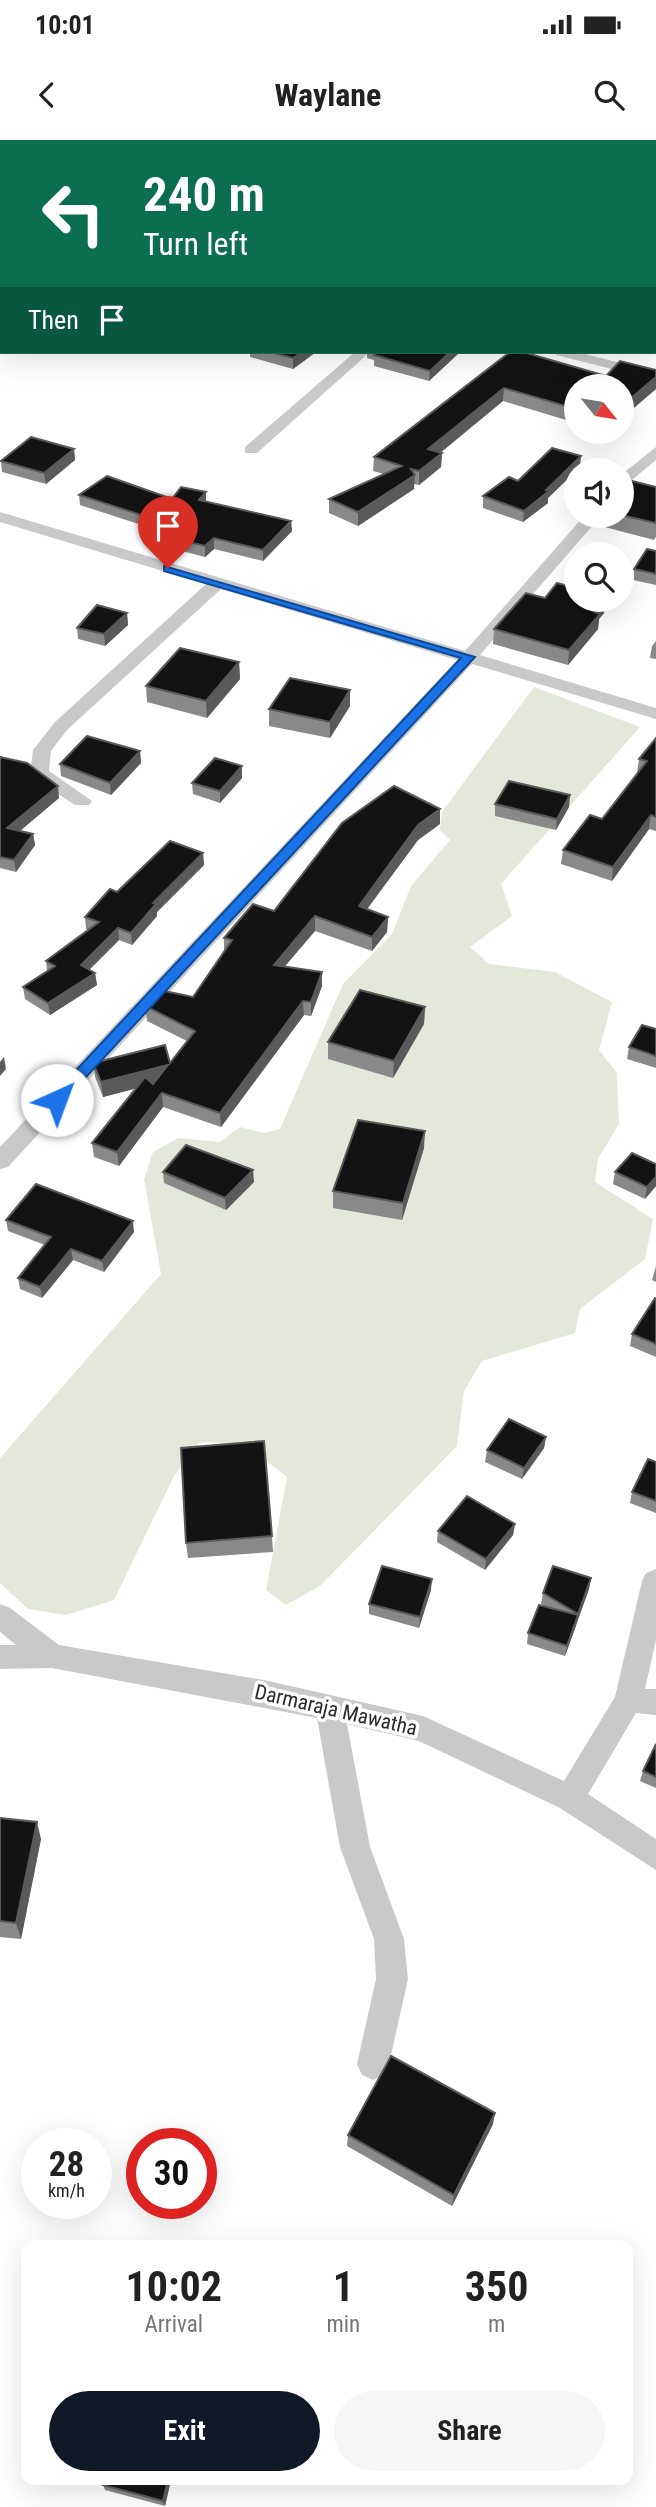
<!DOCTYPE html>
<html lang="en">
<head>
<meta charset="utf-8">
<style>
	body { margin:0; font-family:"Roboto Condensed",sans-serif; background:#f6f6f6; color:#222; height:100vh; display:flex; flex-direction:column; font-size:26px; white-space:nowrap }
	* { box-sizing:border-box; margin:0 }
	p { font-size:23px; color:#767676 }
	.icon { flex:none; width:38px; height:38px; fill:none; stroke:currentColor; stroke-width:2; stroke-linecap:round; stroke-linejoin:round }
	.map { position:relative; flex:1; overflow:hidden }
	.drawer { position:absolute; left:21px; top:2100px; width:612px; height:245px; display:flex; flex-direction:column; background:#fff; border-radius:14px; box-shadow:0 7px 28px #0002 }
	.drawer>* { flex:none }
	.banner { position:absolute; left:0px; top:0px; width:656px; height:214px; box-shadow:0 7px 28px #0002; background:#0b6e4f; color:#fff; overflow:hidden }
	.needle { width:46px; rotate:120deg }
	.tools { position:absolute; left:564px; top:234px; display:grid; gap:14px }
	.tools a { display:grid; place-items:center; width:70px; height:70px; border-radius:50%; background:#fff; box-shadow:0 7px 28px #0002; font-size:35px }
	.speed { position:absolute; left:21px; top:1988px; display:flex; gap:14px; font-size:35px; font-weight:700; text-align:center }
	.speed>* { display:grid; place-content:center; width:91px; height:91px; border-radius:50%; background:#fff; box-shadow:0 7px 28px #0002; line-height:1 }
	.speed small { font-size:18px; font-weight:400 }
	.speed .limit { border:10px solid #d22; background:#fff; color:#111 }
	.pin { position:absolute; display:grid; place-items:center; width:60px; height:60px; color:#fff; margin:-72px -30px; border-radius:50% 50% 50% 0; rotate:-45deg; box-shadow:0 0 7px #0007 }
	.pin .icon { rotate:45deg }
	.me { position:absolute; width:77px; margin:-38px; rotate:43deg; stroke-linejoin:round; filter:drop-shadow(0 0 5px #0008) }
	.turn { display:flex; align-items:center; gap:24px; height:147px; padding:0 28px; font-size:32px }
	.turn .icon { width:91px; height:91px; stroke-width:2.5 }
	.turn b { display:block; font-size:49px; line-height:60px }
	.then { display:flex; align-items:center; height:66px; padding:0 28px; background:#0003; gap:14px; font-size:26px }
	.eta { display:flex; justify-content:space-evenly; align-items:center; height:119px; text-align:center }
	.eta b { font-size:42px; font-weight:700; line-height:49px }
	.cta { display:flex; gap:14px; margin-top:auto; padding:14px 28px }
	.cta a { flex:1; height:80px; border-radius:42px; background:#111827; color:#fff; font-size:28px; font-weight:700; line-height:80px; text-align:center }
	.cta a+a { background:#f6f6f6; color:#222 }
	.status { display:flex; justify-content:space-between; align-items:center; height:49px; padding:0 35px; background:#fff; direction:ltr }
	.status svg { height:19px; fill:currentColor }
	header { display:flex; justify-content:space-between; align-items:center; height:91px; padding:0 28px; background:#fff; font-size:32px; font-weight:700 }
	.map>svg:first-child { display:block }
</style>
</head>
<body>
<div class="status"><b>10:01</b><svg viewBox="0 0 49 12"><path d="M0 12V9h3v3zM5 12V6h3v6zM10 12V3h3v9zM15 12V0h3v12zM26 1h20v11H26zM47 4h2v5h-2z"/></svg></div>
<header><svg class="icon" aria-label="back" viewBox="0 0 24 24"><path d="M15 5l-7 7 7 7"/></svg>Waylane<svg class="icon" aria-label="search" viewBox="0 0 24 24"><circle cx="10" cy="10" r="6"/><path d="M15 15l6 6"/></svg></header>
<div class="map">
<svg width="656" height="2367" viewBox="0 0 656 2367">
	<rect width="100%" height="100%" fill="#fff"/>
	<path fill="#e3e8db" d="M534 547 640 587 501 744 512 776 470 807 489 824 555 832 612 862 599 910 617 933 619 984 598 1019 595 1042 653 1079 645 1119 580 1169 575 1193 482 1221 464 1251 457 1306 320 1446 286 1465 266 1450 287 1337C262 1316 233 1298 199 1303L174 1336 114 1460 66 1475 28 1469 0 1443V1318L161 1134 144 1039 153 1012 178 998 220 1002 240 987 264 993 280 989 343 844 392 794 411 746 450 700 440 690 442 672Z"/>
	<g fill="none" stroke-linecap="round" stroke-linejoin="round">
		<path fill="#c9c9c9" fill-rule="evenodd" d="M527 0H546L547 2H528Z
			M654 21H656V29H654Z
			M0 63H2V71H0Z
			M355 212H370L257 313H245V307Z
			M554 212H577L656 232V240L556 215Z
			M656 307V320L621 349V335Z
			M0 372 465 511 584 376H601L480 515 656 568V579L472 524 8 1027 0 1029V1007L457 520 221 449 67 590 51 611 49 631 92 661 89 665H75L32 637 30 633 33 610 55 582 206 444 0 382Z
			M656 1429V1500L645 1549H656V1575L636 1573 588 1654 656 1699V1730L560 1668 419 1601 347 1584 370 1707 404 1799 408 1839 389 1924 384 1935 373 1940 362 1935 357 1924 376 1839 374 1799 340 1707 317 1578 52 1528 0 1529V1505H16L0 1492V1464L10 1468 59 1505 264 1540 423 1576 564 1641 615 1557 642 1441 646 1433Z"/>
	</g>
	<path fill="#898989" d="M250 212H316L293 229 250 217Z
		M367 212H460L429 241 374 226V220L367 218Z
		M510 212 606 236 656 230V249L622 278H621V247H576V283L503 261 440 313H442L441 327 419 345 414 344V349L358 386 329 373V359L384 334 373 331 374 317Z
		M74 309 75 320 46 344 2 332 1 321Z
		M580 327 548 358V363L523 382 483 368V356L518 341Z
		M656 347V397L654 400 601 386 602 376H621V348Z
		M206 352V362L291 381 292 391 263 421 214 409 205 417 159 405 158 394 160 391 80 365 79 355 172 359Z
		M656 411V445L633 440 634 429Z
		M127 473 128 485 105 506 78 499 77 488Z
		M604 473 599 479 598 489 568 525 493 504 494 489Z
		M656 501V519L650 518 652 506Z
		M239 522 240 539 207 578 147 562 146 546Z
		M350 566 330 598 269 586V569Z
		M656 598V691L649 689 612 741 561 724 563 710 602 679 638 633 637 632 639 619Z
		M140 611 141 623 111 655 61 636 60 624Z
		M0 617 59 658 20 691 33 694 35 705 16 732 0 728Z
		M242 638 220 663 193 654 192 643Z
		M570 655 569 667 556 690 495 676V664Z
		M440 684 418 700 367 769 388 777 387 792 372 811 315 791 285 826 322 832V846L311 876 304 875 221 987 163 967 119 1026 94 1017 92 1003 136 948 103 957 95 937 93 923H170L187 901 147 881 145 866 193 857 224 812V798Z
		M203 713 204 725 157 772V776L132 805 119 800 89 830 95 833 97 845 50 875 25 859 23 847 47 831 46 821 88 790 86 789 85 777 117 752Z
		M425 867 424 884 393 938 328 919V902Z
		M656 889V928L627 919 629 907Z
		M424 1008 402 1080 333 1068V1051Z
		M656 1024V1046L645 1059 613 1044 615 1032Z
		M163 1032 254 1042 226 1070 164 1043Z
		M6 1080 134 1092 104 1132 73 1120 42 1158 20 1149 18 1138 45 1105 8 1091Z
		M656 1126V1142L652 1140Z
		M656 1158V1217L630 1206 632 1194Z
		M546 1297 544 1308 522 1339 485 1322 487 1310Z
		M656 1322V1373L630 1363 632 1352Z
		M515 1384 513 1395 485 1430 437 1402 438 1391Z
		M272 1396 273 1412 188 1418 186 1403Z
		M591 1438 589 1449 565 1516 527 1504 528 1493 547 1467 541 1464 543 1453Z
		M431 1450 419 1488 369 1474V1464Z
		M656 1604V1648L640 1641 643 1631Z
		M0 1678 41 1699 21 1799 0 1797Z
		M493 1984 452 2066 347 2006 348 1995Z
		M104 2340H171L165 2366 105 2350 103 2345Z"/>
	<path fill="#5a5a5a" d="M302 212H316L293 229V218Z
		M450 212H460L429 241 430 231Z
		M656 237V249L622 278 624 264Z
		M504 248 503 261 428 323V309Z
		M74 309 75 320 46 344 44 333Z
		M442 313 441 327 419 345V331Z
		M581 316 580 327 548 358V363L523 382 524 371Z
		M415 335 414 349 358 386V372Z
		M206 352V362L199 360Z
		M291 381 292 391 263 421V410Z
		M214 398V409L205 417V406Z
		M604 460H606L604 473 599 479 598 489 568 525 569 510Z
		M127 473 128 485 105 506 104 494Z
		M239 522 240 539 207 578 206 561Z
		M350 550V566L330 598V582Z
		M140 611 141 623 111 655 110 643Z
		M242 626V638L220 663V651Z
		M58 646 59 658 9 700 7 688Z
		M570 655 569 667 556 690 557 679Z
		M440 669V684L418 700 359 780V766L418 685Z
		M651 675 649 689 612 741 613 727Z
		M33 694 35 705 16 732 14 720Z
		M203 713 204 725 157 772V776L132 805 131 793 153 763Z
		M315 776V791L274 839V825Z
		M388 777 387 792 372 811V797Z
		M118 788 119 800 82 837 81 825Z
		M322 832V846L311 876V862Z
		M95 833 97 845 50 875 48 863Z
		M303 861 304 875 221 987 220 973Z
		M425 867 424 884 393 938 394 921Z
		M4 917 6 929 0 936V922Z
		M168 925 169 940 103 957 101 942Z
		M162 953 163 967 119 1026 117 1012Z
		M425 991 424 1008 402 1080 403 1063Z
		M253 1030 254 1042 226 1070 225 1058Z
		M656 1037V1046L645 1059 647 1047Z
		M133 1081 134 1092 104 1132 102 1121Z
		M71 1109 73 1120 42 1158 40 1147Z
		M546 1297 544 1308 522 1339 524 1328Z
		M515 1384 513 1395 485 1430 486 1419Z
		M591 1438 589 1449 576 1485 578 1474Z
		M432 1439 431 1450 419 1488 420 1477Z
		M578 1475 576 1486 565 1516 567 1506Z
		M37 1682 41 1699 21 1799 16 1783Z
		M495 1973 493 1984 452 2066 454 2055Z
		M168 2340H171L165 2366 163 2361Z"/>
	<path fill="#131313" stroke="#5a5a5a" stroke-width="2" d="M270 212H302L293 218Z
		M378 212H450L430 231 374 215Z
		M510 212H523L606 236 620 221 656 230V237L624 264H621V247H576V269L504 248 428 309 442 313 419 331 411 329 415 335 358 372 329 359 402 326 374 317Z
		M31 297 74 309 44 333 1 321Z
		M552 308 581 316 546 350 549 351 524 371 483 356 509 337 518 341Z
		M107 336 172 359 181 347 206 352 199 360 291 381 263 410 214 398 205 406 158 394 166 383 79 355Z
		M628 340 656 347V383L621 375V348Z
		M647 409 656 411V434L634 429Z
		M557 443 576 448V460H604L595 472 600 474 569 510 494 489 526 453 545 458Z
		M97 465 127 473 104 494 77 488Z
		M180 508 239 522 206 561 146 546Z
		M290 538 350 550 330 582 269 569Z
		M87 596 140 611 110 643 60 624Z
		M656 598V677L651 675 613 727 563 710 590 675 602 679 647 621 639 619Z
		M0 617 27 623 58 646 7 688 33 694 14 720 0 717Z
		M215 618 242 626 220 651 192 643Z
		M509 641 570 655 557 679 495 664Z
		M394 646 440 669 418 685 359 766 388 777 372 797 315 776 274 825 322 832 311 862 303 861 220 973 162 953 117 1012 92 1003 145 937 153 944 168 925 101 942 93 923 165 905 170 923 195 891 145 866 160 850 193 857 232 800 224 798 253 764 274 771 342 683Z
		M170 701 203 713 153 763 156 764 131 793 118 788 81 825 95 833 48 863 23 847 55 826 46 821 99 782 85 777 110 749 117 752Z
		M360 850 425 867 394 921 328 902Z
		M642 885 656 889V916L629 907Z
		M358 980 425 991 403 1063 333 1051Z
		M186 1005 253 1030 225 1058 163 1032Z
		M632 1013 656 1024V1037L647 1047 615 1032Z
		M36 1044 133 1081 102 1121 71 1109 40 1147 18 1138 51 1097 6 1080Z
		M655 1158H656V1204L632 1194Z
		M509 1279 546 1297 524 1328 487 1310Z
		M264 1301 272 1396 186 1403 181 1308Z
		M648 1319 656 1322V1361L632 1352Z
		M467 1356 515 1384 486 1419 438 1391Z
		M382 1426 432 1439 420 1477 369 1464Z
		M553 1426 591 1438 578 1474 543 1453Z
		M539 1465 578 1475 567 1506 528 1493Z
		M656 1604V1637L643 1631Z
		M0 1678 37 1682 16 1783 0 1781Z
		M391 1916 495 1973 454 2055 348 1995Z
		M104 2340H168L163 2361 103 2345Z"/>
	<path fill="#1a73e8" stroke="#114b97" stroke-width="2" d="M164 426 475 517 62 963 57 965 50 960 52 956 461 518 164 431Z"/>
	<g text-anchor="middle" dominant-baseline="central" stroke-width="7" stroke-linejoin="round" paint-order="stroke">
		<g font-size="21" fill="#2c2c2c" stroke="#fff">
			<text transform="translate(336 1570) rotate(13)">Darmaraja Mawatha</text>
		</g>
	</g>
</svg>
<div class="tools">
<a><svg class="needle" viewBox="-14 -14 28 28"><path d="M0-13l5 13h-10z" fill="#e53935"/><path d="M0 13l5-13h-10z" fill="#767676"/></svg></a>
<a><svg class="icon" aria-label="sound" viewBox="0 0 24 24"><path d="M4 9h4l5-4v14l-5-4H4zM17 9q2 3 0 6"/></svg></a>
<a><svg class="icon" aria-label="search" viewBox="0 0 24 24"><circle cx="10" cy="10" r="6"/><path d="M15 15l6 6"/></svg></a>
</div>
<div class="speed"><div>28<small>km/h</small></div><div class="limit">30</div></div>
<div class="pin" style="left:168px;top:428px;background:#d93025"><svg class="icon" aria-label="arrive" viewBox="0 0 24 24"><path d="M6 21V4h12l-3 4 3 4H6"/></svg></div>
<svg class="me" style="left:57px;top:960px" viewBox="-20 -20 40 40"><circle r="19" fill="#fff"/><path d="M0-13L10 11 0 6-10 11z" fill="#1a73e8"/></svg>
<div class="banner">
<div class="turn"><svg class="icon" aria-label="left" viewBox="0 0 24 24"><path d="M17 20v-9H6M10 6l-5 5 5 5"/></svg><div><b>240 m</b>Turn left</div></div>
<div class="then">Then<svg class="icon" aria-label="arrive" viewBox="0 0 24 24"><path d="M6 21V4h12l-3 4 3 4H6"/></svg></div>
</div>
<section class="drawer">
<div class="eta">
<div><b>10:02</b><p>Arrival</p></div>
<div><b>1</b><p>min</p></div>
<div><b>350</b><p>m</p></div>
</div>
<div class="cta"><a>Exit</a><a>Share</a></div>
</section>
</div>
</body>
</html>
